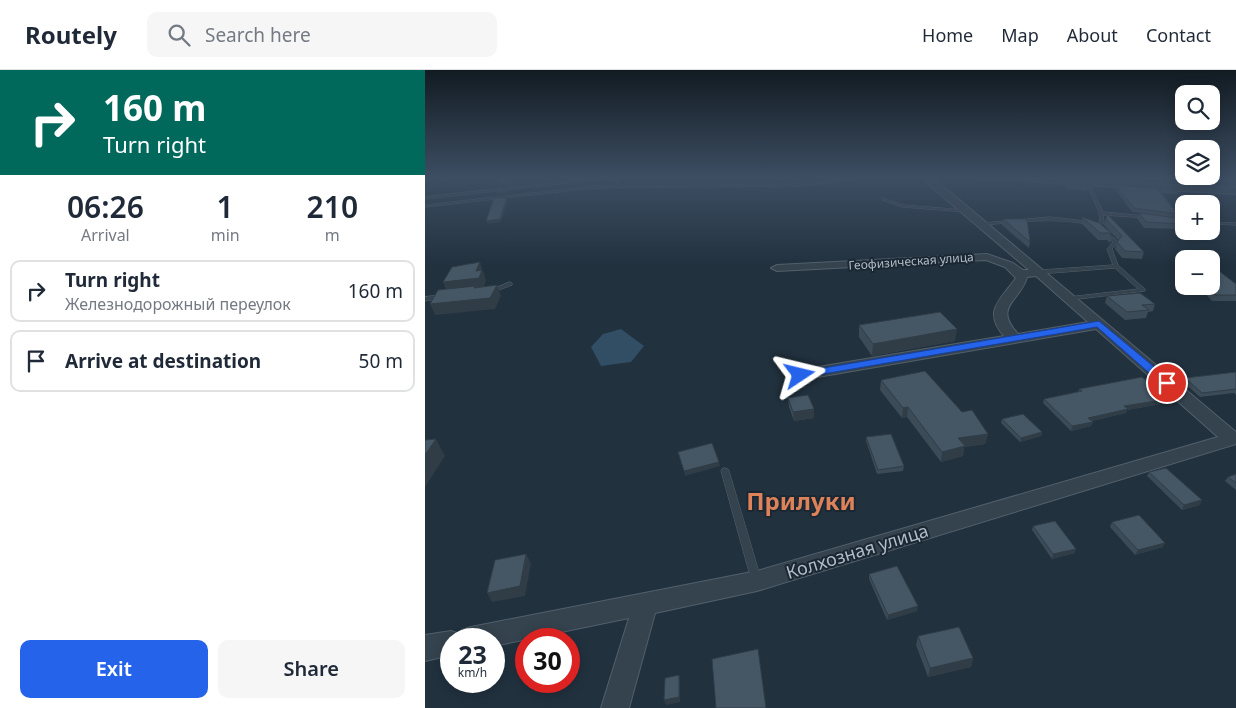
<!DOCTYPE html>
<html lang="en">
<head>
<meta charset="utf-8">
<style>
	body { margin:0; font-family:"Noto Sans",sans-serif; background:#f6f6f7; color:#1f2937; height:100vh; display:flex; flex-direction:column; font-size:19px; white-space:nowrap }
	* { box-sizing:border-box; margin:0 }
	p { font-size:16px; color:#747a83 }
	.icon { flex:none; width:28px; height:28px; fill:none; stroke:currentColor; stroke-width:2; stroke-linecap:round; stroke-linejoin:round }
	.map { position:relative; flex:1; overflow:hidden }
	.drawer { display:flex; flex-direction:column; background:#fff; width:425px }
	.drawer>* { flex:none }
	.hud { background:#00695c; color:#fff; overflow:hidden }
	.fabs { position:absolute; left:750px; top:15px; display:grid; gap:10px }
	.fabs a { display:grid; place-items:center; width:45px; height:45px; border-radius:10px; background:#fff; box-shadow:0 2px 12px #0003; font-size:25px }
	.speed { position:absolute; left:15px; top:558px; display:flex; gap:10px; font-size:25px; font-weight:700; text-align:center }
	.speed>* { display:grid; place-content:center; width:65px; height:65px; border-radius:50%; background:#fff; box-shadow:0 2px 12px #0003; line-height:1 }
	.speed small { font-size:12px; font-weight:400 }
	.speed .limit { border:8px solid #d22; background:#fff; color:#111 }
	.pin { position:absolute; display:grid; place-items:center; width:42px; height:42px; color:#fff; margin:-21px; border:2px solid #fff; border-radius:50%; box-shadow:0 1px 5px #0007 }
	.me { position:absolute; width:55px; margin:-28px; rotate:80deg; stroke-linejoin:round; filter:drop-shadow(0 0 4px #0008) }
	.turn { display:flex; align-items:center; gap:18px; height:105px; padding:0 20px; font-size:22px }
	.turn .icon { width:65px; height:65px; stroke-width:2.5 }
	.turn b { display:block; font-size:35px; line-height:42px }
	.eta { display:flex; justify-content:space-evenly; align-items:center; height:85px; text-align:center }
	.eta b { font-size:30px; font-weight:600; line-height:35px }
	.button { display:flex; gap:10px; margin-top:auto; padding:10px 20px }
	.button a { flex:1; height:58px; border-radius:10px; background:#2563eb; color:#fff; font-size:20px; font-weight:600; line-height:58px; text-align:center }
	.button a+a { background:#f6f6f7; color:#1f2937 }
	ul { padding:0; list-style:none }
	li { display:flex; align-items:center; gap:15px; height:62px; margin:0 10px 8px; padding:0 10px; border:2px solid #e0e1e3; border-radius:10px }
	li div { flex:1 }
	li b { display:block; font-size:19px }
	li em { font-style:normal }
	header { display:flex; align-items:center; gap:30px; box-sizing:border-box; height:70px; padding:0 25px; background:#fff; border-bottom:1px solid #e0e1e3 }
	header strong { font-size:24px }
	nav { display:flex; gap:28px; margin-inline-start:auto; font-size:18px }
	.search { width:350px; height:45px; background:#f6f6f7; display:flex; align-items:center; gap:12px; box-sizing:border-box; padding:0 18px; border-radius:10px; color:#747a83; font-size:19px }
	main { display:flex; flex:1; min-height:0 }
	.map>svg:first-child { display:block }
</style>
</head>
<body>
<header>
<strong>Routely</strong>
<div class="search"><svg class="icon" aria-label="search" viewBox="0 0 24 24"><circle cx="10" cy="10" r="6"/><path d="M15 15l6 6"/></svg>Search here</div>
<nav><a>Home</a><a>Map</a><a>About</a><a>Contact</a></nav>
</header>
<main>
<section class="drawer">
<div class="hud">
<div class="turn"><svg class="icon" aria-label="right" viewBox="0 0 24 24"><path d="M7 20v-9h11M14 6l5 5-5 5"/></svg><div><b>160 m</b>Turn right</div></div>
</div>
<div class="eta">
<div><b>06:26</b><p>Arrival</p></div>
<div><b>1</b><p>min</p></div>
<div><b>210</b><p>m</p></div>
</div>
<ul>
<li><svg class="icon" aria-label="right" viewBox="0 0 24 24"><path d="M7 20v-9h11M14 6l5 5-5 5"/></svg><div><b>Turn right</b><p>Железнодорожный переулок</p></div><em>160 m</em></li>
<li><svg class="icon" aria-label="arrive" viewBox="0 0 24 24"><path d="M6 21V4h12l-3 4 3 4H6"/></svg><div><b>Arrive at destination</b></div><em>50 m</em></li>
</ul>
<div class="button"><a>Exit</a><a>Share</a></div>
</section>
<div class="map">
<svg width="811" height="638" viewBox="0 0 811 638">
	<rect width="100%" height="100%" fill="#21313e"/>
	<path fill="#324e65" d="M196 259 219 276 206 292 176 296 166 277 178 264Z"/>
	<g fill="none" stroke-linecap="round" stroke-linejoin="round">
		<defs>
			<path id="service" d="M183 107H191L197 116 375 114 442 107H450L375 116 169 118 0 137V135L169 116H193L188 108 0 129V127Z
				M661 111 664 112 678 142 722 146 724 147 722 148 678 145 679 153 675 156H671V154L675 152 674 143Z
				M458 128 478 135 541 140 543 141 541 142 477 137 457 130V128Z
				M625 147 652 150 668 154 666 155C630 147 595 152 559 155L557 154 559 153Z
				M786 152 811 153V155L786 154Z
				M677 160H681L693 172 687 179 693 195 720 219V221L645 230 642 228 643 227 713 219 690 198 615 204 612 202 615 200 688 195 682 179 688 172 677 162Z
				M85 212 87 213V215L66 223H62L61 222Z
				M18 225 21 227 20 228 0 231V227Z
				M300 398 303 399 304 401 336 509 335 512 331 514 327 512 326 509 296 401 297 399Z"/>
			<path id="minor" d="M499 107H507L811 362V374L332 521 230 543 204 638H176L204 548 69 576V569H26V585L0 591V565L26 561 35 564 37 560 46 557 332 501 793 367 671 259 375 310 369 308 367 305 369 302 375 300 579 266C557 241 576 229 591 208L580 197 561 190 352 201 346 198 352 195 562 184 588 193 598 200H604L503 114ZM611 206 663 252 593 264C567 236 596 231 602 207Z
				M551 107H591L811 118V124L555 109Z"/>
		</defs>
		<use href="#service" stroke="#53606c" stroke-width="1"/>
		<use href="#minor" stroke="#53606c" stroke-width="2"/>
		<use href="#service" fill="#35434e" fill-rule="evenodd"/>
		<use href="#minor" fill="#35434e" fill-rule="evenodd"/>
		<path stroke="#576775" stroke-width="2" stroke-dasharray="2.5 2.5" stroke-linecap="butt" d="M0 110 35 107"/>
	</g>
	<path fill="#3b4b57" d="M681 107H760L761 108 759 112 744 111V113L684 110Z
		M795 107H811V117L803 116Z
		M642 111 663 115 662 121 642 119 641 116Z
		M691 115 754 120 753 124 735 123 753 144 752 148 707 142 690 119Z
		M714 143 759 149V159L719 158 712 148Z
		M682 144 719 182 717 189 697 188 690 179 692 172 693 170 679 155Z
		M657 147 674 153 687 167 685 173 682 170H673L656 153Z
		M578 149 605 172 604 178 577 155Z
		M758 193H759V202L756 199Z
		M811 214V231H787L773 216H786Z
		M682 226 730 234 728 241 723 242 721 248 700 250 680 233Z
		M434 255 530 271 447 286 434 267Z
		M811 302V325L809 323 775 327 758 312 760 308Z
		M456 310 537 342 563 364 560 374 539 377 538 386 516 392 482 347 477 348 455 320Z
		M654 319 744 329 742 333 702 340 701 343 667 351 668 352 666 356 646 361 618 333 619 329 653 322Z
		M363 328 389 348 369 351 364 337Z
		M577 349 617 362 616 366 595 372 576 353Z
		M441 367 479 396 478 401 452 404 441 371Z
		M724 402 775 435 757 440 722 406Z
		M811 404V420L800 411 803 407Z
		M687 452 738 477 710 485 685 457Z
		M608 456 650 483 627 489 607 460Z
		M444 504 492 541 462 550 444 509Z
		M493 566 548 588 546 597 503 607 491 575Z"/>
	<path fill="#303d47" d="M87 107H89L86 116 74 117 73 114Z
		M415 107H427L415 108Z
		M84 119 85 121 84 124 72 125 71 122Z
		M82 127 83 130 76 152 63 154 61 151Z
		M55 192 61 210 58 219 22 223 18 212 51 201Z
		M72 215 76 226 70 239 10 245 5 234Z
		M532 259 530 271 447 286 448 274Z
		M744 329 742 333 702 340 701 343 662 352 663 348 699 336Z
		M483 337 482 347 477 348 478 338Z
		M389 339V348L369 351 368 342Z
		M668 352 666 356 646 361 647 356Z
		M617 362 616 366 595 372 596 368Z
		M563 364 560 374 539 377 538 386 516 392 517 382 533 368Z
		M11 369 20 386 0 417V385Z
		M294 392 295 396 260 406 259 401Z
		M777 430 775 435 757 440 759 435Z
		M740 473 738 477 710 485 713 480Z
		M651 479 650 483 627 489 628 484Z
		M101 484 106 493 100 526 67 532 62 523Z
		M493 536 492 541 462 550 463 545Z
		M548 588 546 597 503 607 505 598Z
		M254 605 255 610V632L241 635 239 630Z"/>
	<path fill="#455765" stroke="#303d47" d="M76 107H87L85 113 73 114Z
		M697 107H760L761 108 743 107 745 109Z
		M801 107H811V112L805 111Z
		M642 111 661 112 663 115 643 114Z
		M691 115 754 120 732 118 753 144 709 138Z
		M84 119 83 121 71 122 72 120Z
		M82 127 75 149 61 151 69 128Z
		M714 143 759 149V154L721 152Z
		M682 144 719 182 700 181 692 172 697 166 681 149Z
		M657 147 674 153 685 162 687 167 684 163H675Z
		M578 149H602L605 172Z
		M55 192 51 201 57 200 54 208 18 212 27 197Z
		M786 197H789L811 214V225H790L781 216H786Z
		M72 215 65 228 5 234 13 220 50 216 49 218Z
		M715 223 730 234 717 235 724 240 702 242 682 226Z
		M515 242 532 259 448 274 434 255Z
		M500 301 537 342 547 340 563 364 533 368 540 376 517 382 483 337 478 338 456 310Z
		M811 302V319L777 323 760 308Z
		M717 307 744 329 699 336 703 339 663 348 668 352 647 356 619 329 657 321 654 319Z
		M383 325 389 339 368 342 363 328Z
		M598 344 617 362 596 368 577 349Z
		M466 364 479 396 453 400 441 367Z
		M11 369 0 385V370Z
		M287 373 294 392 259 401 253 382Z
		M741 398 777 430 759 435 724 402Z
		M811 404V413L803 407Z
		M714 445 740 473 713 480 687 452Z
		M630 451 651 479 628 484 608 456Z
		M101 484 95 516 62 523 70 490Z
		M472 496 493 536 463 545 444 504Z
		M534 557 548 588 505 598 493 566Z
		M333 579 341 638H291L287 589Z
		M254 605V627L239 630 240 608Z"/>
	<linearGradient id="sky" x2="0" y2="1"><stop stop-color="#121b22"/><stop offset="0.55" stop-color="#3d4e63"/><stop offset="1" stop-color="#3d4e63" stop-opacity="0"/></linearGradient>
	<rect width="811" height="196" fill="url(#sky)"/>
	<path fill="#2563eb" stroke="#184099" d="M674 251 746 311V316H739L672 257 375 308 370 305 375 302Z"/>
	<g text-anchor="middle" dominant-baseline="central" stroke-width="4" stroke-linejoin="round" paint-order="stroke">
		<g font-size="12" fill="#b1bdc9" stroke="#1b2833">
			<text transform="translate(486 191) rotate(-4)">Геофизическая улица</text>
		</g>
		<g font-size="18" fill="#b1bdc9" stroke="#1b2833">
			<text transform="translate(432 481) rotate(-17)">Колхозная улица</text>
		</g>
		<g font-size="24" font-weight="bold" fill="#dd8259" stroke="#1b2833">
			<text x="376" y="430">Прилуки</text>
		</g>
	</g>
</svg>
<div class="fabs">
<a><svg class="icon" aria-label="search" viewBox="0 0 24 24"><circle cx="10" cy="10" r="6"/><path d="M15 15l6 6"/></svg></a>
<a><svg class="icon" aria-label="layers" viewBox="0 0 24 24"><path d="M12 4l9 5-9 5-9-5zM3 14l9 5 9-5"/></svg></a>
<a>+</a>
<a>−</a>
</div>
<div class="speed"><div>23<small>km/h</small></div><div class="limit">30</div></div>
<div class="pin" style="left:742px;top:313px;background:#d93025"><svg class="icon" aria-label="arrive" viewBox="0 0 24 24"><path d="M6 21V4h12l-3 4 3 4H6"/></svg></div>
<svg class="me" style="left:375px;top:305px" viewBox="-20 -20 40 40"><path d="M0-17L14 15 0 8-14 15z" fill="#2563eb" stroke="#fff" stroke-width="4"/></svg>
</div>
</main>
</body>
</html>
